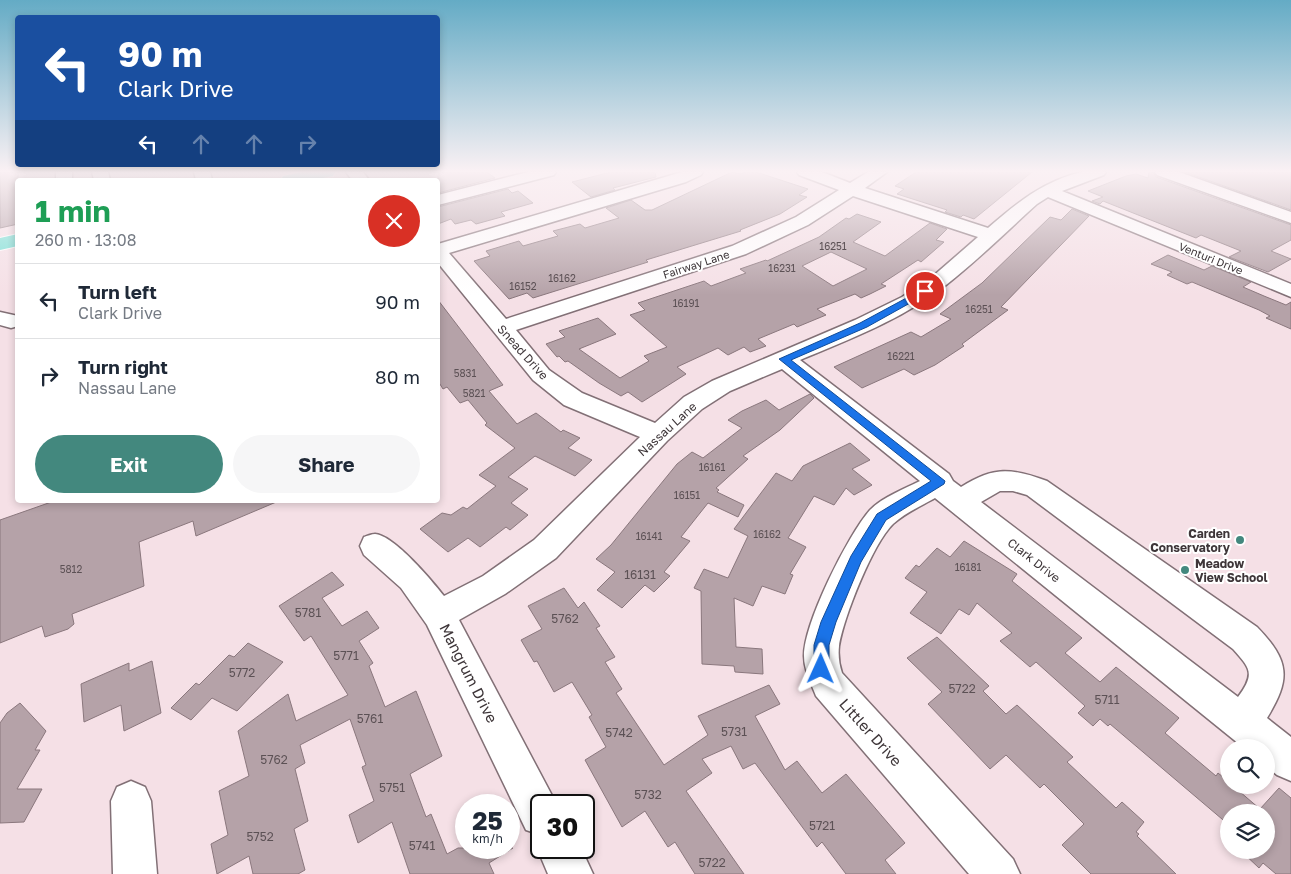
<!DOCTYPE html>
<html lang="en">
<head>
<meta charset="utf-8">
<style>
	body { margin:0; font-family:"Golos Text",sans-serif; background:#f6f6f7; color:#1f2937; height:100vh; display:flex; flex-direction:column; font-size:19px; white-space:nowrap }
	* { box-sizing:border-box; margin:0 }
	p { font-size:16px; color:#747a83 }
	.icon { flex:none; width:28px; height:28px; fill:none; stroke:currentColor; stroke-width:2; stroke-linecap:round; stroke-linejoin:round }
	.map { position:relative; flex:1; overflow:hidden }
	.details { position:absolute; left:15px; top:178px; width:425px; height:325px; display:flex; flex-direction:column; background:#fff; border-radius:5px; box-shadow:0 2px 8px #0003 }
	.details>* { flex:none }
	.guide { position:absolute; left:15px; top:15px; width:425px; height:152px; border-radius:5px; box-shadow:0 2px 8px #0003; background:#1a4fa0; color:#fff; overflow:hidden }
	.buttons { position:absolute; left:1220px; top:739px; display:grid; gap:10px }
	.buttons a { display:grid; place-items:center; width:55px; height:55px; border-radius:50%; background:#fff; box-shadow:0 2px 8px #0003; font-size:25px }
	.speed { position:absolute; left:455px; top:794px; display:flex; gap:10px; font-size:25px; font-weight:700; text-align:center }
	.speed>* { display:grid; place-content:center; width:65px; height:65px; border-radius:50%; background:#fff; box-shadow:0 2px 8px #0003; line-height:1 }
	.speed small { font-size:12px; font-weight:400 }
	.speed .limit { border:2px solid #111; border-radius:8px; background:#fff; color:#111 }
	.pin { position:absolute; display:grid; place-items:center; width:42px; height:42px; color:#fff; margin:-21px; border:2px solid #fff; border-radius:50%; box-shadow:0 1px 5px #0007 }
	.me { position:absolute; width:55px; margin:-28px; rotate:1deg; stroke-linejoin:round; filter:drop-shadow(0 0 4px #0008) }
	.turn { display:flex; align-items:center; gap:18px; height:105px; padding:0 20px; font-size:22px }
	.turn .icon { width:65px; height:65px; stroke-width:2.5 }
	.turn b { display:block; font-size:35px; line-height:42px }
	.lanes { display:flex; align-items:center; height:48px; padding:0 20px; background:#0003; justify-content:center; gap:25px; direction:ltr }
	.lanes .off { opacity:.35 }
	.round { display:grid; place-items:center; flex:none; width:52px; height:52px; border-radius:26px; background:#f6f6f7 }
	.head { display:flex; align-items:center; justify-content:space-between; height:85px; padding:0 20px }
	h1 { font-size:30px; font-weight:700; line-height:38px; color:#1e9e55 }
	.button { display:flex; gap:10px; margin-top:auto; padding:10px 20px }
	.button a { flex:1; height:58px; border-radius:30px; background:#43887e; color:#fff; font-size:20px; font-weight:700; line-height:58px; text-align:center }
	.button a+a { background:#f6f6f7; color:#1f2937 }
	ul { padding:0; list-style:none }
	li { display:flex; align-items:center; gap:15px; height:75px; padding:0 20px; border-top:1px solid #e0e1e3 }
	li div { flex:1 }
	li b { display:block; font-size:19px }
	li em { font-style:normal }
	.map>svg:first-child { display:block }
</style>
</head>
<body>
<div class="map">
<svg width="1291" height="874" viewBox="0 0 1291 874">
	<rect width="100%" height="100%" fill="#f5e0e6"/>
	<path fill="#b5a2a8" stroke="#8a777d" fill-rule="evenodd" d="M0 172H18V224L0 228Z
		M438 172H487L495 178 438 193Z
		M611 172H655L656 177 613 188 615 190 591 197 572 182Z
		M732 172 741 174 745 172H756L808 189 799 195 807 197 780 214 740 230 741 231 646 260 648 262 533 298 527 293 509 299 474 261 490 256 486 251 519 241 523 246 558 236 553 231 580 224 585 228 619 218 606 208 631 200 645 210H652Z
		M916 172H1032L974 219 963 215 961 217 945 212 947 210 897 194 904 189 895 186Z
		M1149 172H1153L1156 177 1291 225V240L1271 251 1291 259 1268 272 1229 257 1241 251 1201 235 1196 238 1103 201 1100 204 1092 201 1103 197 1088 191 1126 176 1136 174 1148 178Z
		M1185 172H1291V210Z
		M508 189 512 193 518 191 533 203 501 212 505 216 476 224 471 220 455 224 451 219 438 224V207Z
		M1072 209 1089 216 1001 307 1008 310 962 344 964 346 935 365 914 375 904 369 862 388 834 367 911 332 921 337 951 319 940 314 982 283 1050 217 1061 220Z
		M857 214 881 222 853 242 885 256 930 223 947 229 936 240 944 242 921 262 918 260 881 284 886 286 870 294 861 298 855 294 817 309 826 315 797 327 794 324 758 339 766 346 750 352 744 347 728 355 718 348 677 367 686 374 642 402 628 392 621 396 599 383 568 361 565 362 559 356 557 357 546 344 565 337 559 331 598 318 616 334 579 349 620 378 649 361 644 356 667 347 630 315 645 310 638 303 704 281 711 286 746 273 740 269 766 260 767 261 819 237 846 218 849 219ZM831 252 867 269 833 286 802 266Z
		M1168 255 1204 270 1212 266 1251 282 1243 287 1264 296 1286 305 1291 302V329L1266 318 1270 316 1259 310 1192 282 1187 284 1167 275 1172 272 1151 264Z
		M438 300 503 385 489 391 517 424 536 413 561 432 563 430 580 438 568 448 592 460 575 476 535 456 508 477 528 489 511 503 528 515 510 530 506 527 480 547 468 538 448 552 420 529 442 513 451 515 463 507 467 509 496 486 479 475 515 448 485 425 487 423 468 400 460 403 447 387 443 389 438 381Z
		M810 394 814 398 780 430 743 456 748 459 716 488 719 490 717 492 744 505 738 517 708 503 681 537 690 541 664 572 670 576 654 592 645 585 622 608 597 590 615 572 596 559 611 545 677 464 692 452 703 458 742 428 728 420 742 411 766 400 779 410Z
		M850 443 870 460 852 469 872 485 854 495 846 488 834 505 814 496 788 538 806 547 790 574 793 575 785 594 762 586 753 606 734 598 736 647 762 649 763 674 735 672 734 666 702 664 701 591 694 588 704 569 728 578 748 536 734 529 776 473 792 481 803 466Z
		M57 500H281L196 536 193 521 139 542 144 586 72 614 74 624 68 629 45 637 42 626 0 643V520Z
		M964 541 1017 574 1012 581 1082 638 1065 653 1100 682 1116 667 1179 718 1165 733 1216 776 1218 773 1229 782V785H1232L1260 809 1279 788 1291 798V874H1276L1263 863 1259 868 1240 850H1266V812H1229V825L1110 724 1108 726 1100 719 1093 726 1078 713 1085 706 1036 662 1030 667 1000 641 1012 633 977 603 969 615 959 609 941 634 910 613 927 592 905 578 916 565 919 567 937 548 950 557Z
		M332 572 344 585 322 598 342 626 367 611 379 628 359 641 373 663 369 666 385 707 416 691 442 756 410 774 426 817 431 814 447 854 458 848H513L489 863 494 874H410L392 822 358 843 349 815 374 801 362 767 366 765 350 719 300 745 305 763 295 769 308 821 294 829 305 870 298 874H253L249 856 217 874 211 844 228 835 219 791 249 776 238 731 288 694 296 721 348 695 311 636 304 641 279 606Z
		M564 588 578 608 584 602 600 626 596 628 615 657 605 662 622 689 616 693 664 765 708 735 698 716 769 685 780 704 755 716 785 770 797 761 822 793 846 774 905 843 885 860 896 874H846L822 842 817 847 755 763 743 769 731 746 702 759 712 773 686 791 744 874H695L675 842 668 847 645 811 622 827 585 760 606 747 589 717 592 715 572 682 554 692 537 661 534 662 521 640 542 629 528 606Z
		M937 637 989 686 983 691 1006 714 1017 705 1073 757 1067 762 1116 808 1122 802 1144 822 1136 832 1139 834 1137 836 1176 874H1091L1062 845 1084 824 1044 784 1040 788 1006 755 990 769 928 704 942 692 907 658Z
		M248 643 283 662 237 711 212 698 191 720 171 708 196 683 199 685 229 655 234 657Z
		M152 661 161 713 124 731 121 705 84 722 81 684 129 663V671Z
		M20 703 46 731 35 750H40L17 789H42L24 822 0 823V723L7 713Z"/>
	<g fill="none" stroke-linecap="round" stroke-linejoin="round">
		<defs>
			<path id="minor" d="M56 172H72V180H56Z
				M92 172H108L110 180H94Z
				M194 172H210L212 180H196Z
				M346 172H363L369 180H352Z
				M528 172H556L554 175 438 205V195Z
				M682 172H703L701 175 686 182 449 253 506 319 732 246 796 217 839 190 799 175 797 172H822L850 183 868 172H887L865 188 988 228C1017 203 1043 181 1082 172 1089 171 1098 172 1106 172L1104 175 1062 191 1291 284V297L1048 197 1037 204C1007 231 978 260 946 285 903 319 850 339 800 360L949 474 953 481 961 487C994 466 1011 468 1047 481L1257 627C1290 661 1291 679 1267 718L1291 737V781L1277 775 1266 766V748H1244L935 498C921 506 905 513 893 524 872 545 844 617 839 646 838 655 839 664 842 673L1013 859 1020 874H969L816 696C811 683 804 670 804 656 804 623 848 535 870 510 883 497 904 489 920 481L782 369 730 391 702 409 667 441 556 558 505 594 459 620 557 805H541V835L526 830 427 625 401 588 364 555 360 546 364 537C367 536 372 534 375 534 394 535 433 582 444 596L483 576 534 540 640 437 564 405 533 380 438 263V244ZM853 196 978 237 932 277 902 297 855 320 712 381 684 397 655 423 582 393 549 370 516 330 746 254 808 225ZM1000 491H1013L1027 495 1233 649C1251 669 1255 674 1238 697L981 502Z
				M1155 172H1179L1291 212V223L1157 175Z
				M0 312 18 316V326L11 328 0 325Z
				M131 781 145 787 151 801 157 874H113L111 801 117 787Z
				M541 837V848H581L593 874H548L537 848Z"/>
			<path id="major" d="M302 172H335L333 176 313 180H281L283 176Z
				M18 234V246L0 250V238Z"/>
		</defs>
		<use href="#minor" stroke="#827076" stroke-width="3"/>
		<use href="#major" stroke="#fff" stroke-width="2"/>
		<use href="#minor" fill="#fff" fill-rule="evenodd"/>
		<use href="#major" fill="#76e1d6" fill-rule="evenodd"/>
	</g>
	<linearGradient id="sky" x2="0" y2="1"><stop stop-color="#64abc5"/><stop offset="0.58" stop-color="#faf1f4"/><stop offset="1" stop-color="#faf1f4" stop-opacity="0"/></linearGradient>
	<rect width="1291" height="295" fill="url(#sky)"/>
	<path fill="#1a73e8" stroke="#114b97" d="M925 288 929 291 928 293 867 327 791 360 945 481 944 484 886 520 861 562 836 622 829 645V669L827 674 821 676 816 674 814 669V645L821 622 851 556 877 514 931 481 779 359 860 323Z"/>
	<g fill="#43887e" stroke="#fff" stroke-width="2">
		<circle cx="1240" cy="540" r="5"/>
		<circle cx="1185" cy="570" r="5"/>
	</g>
	<g text-anchor="middle" dominant-baseline="central" stroke-width="4" stroke-linejoin="round" paint-order="stroke">
		<g font-size="10" fill="#5c5155">
			<text x="833" y="246">16251</text>
			<text x="782" y="268">16231</text>
			<text x="562" y="278">16162</text>
			<text x="523" y="286">16152</text>
			<text x="686" y="303">16191</text>
			<text x="979" y="309">16251</text>
			<text x="901" y="356">16221</text>
			<text x="465" y="373">5831</text>
			<text x="474" y="393">5821</text>
			<text x="712" y="467">16161</text>
			<text x="687" y="495">16151</text>
			<text x="767" y="534">16162</text>
			<text x="649" y="536">16141</text>
			<text x="968" y="567">16181</text>
			<text x="71" y="569">5812</text>
		</g>
		<g font-size="11" fill="#3e3639" stroke="#fff">
			<text transform="translate(1211 258) rotate(22)">Venturi Drive</text>
			<text transform="translate(696 264) rotate(-18)">Fairway Lane</text>
		</g>
		<g font-size="12" fill="#3e3639" stroke="#fff">
			<text transform="translate(523 352) rotate(48)">Snead Drive</text>
			<text transform="translate(667 429) rotate(-42)">Nassau Lane</text>
			<text transform="translate(1034 560) rotate(38)">Clark Drive</text>
		</g>
		<g font-size="12" font-weight="bold" fill="#3e3639" stroke="#fff" text-anchor="end">
			<text x="1230" y="533">Carden<tspan x="1230" dy="14">Conservatory</tspan></text>
			<text x="1195" y="563" text-anchor="start">Meadow<tspan x="1195" dy="14">View School</tspan></text>
		</g>
		<g font-size="12" fill="#5c5155">
			<text x="640" y="574">16131</text>
			<text x="308" y="612">5781</text>
			<text x="565" y="618">5762</text>
			<text x="346" y="655">5771</text>
			<text x="242" y="672">5772</text>
			<text x="962" y="688">5722</text>
			<text x="1107" y="699">5711</text>
			<text x="370" y="718">5761</text>
			<text x="734" y="731">5731</text>
			<text x="619" y="732">5742</text>
			<text x="274" y="759">5762</text>
			<text x="392" y="787">5751</text>
			<text x="648" y="794">5732</text>
			<text x="822" y="825">5721</text>
			<text x="260" y="836">5752</text>
			<text x="422" y="845">5741</text>
			<text x="712" y="862">5722</text>
		</g>
		<g font-size="15" fill="#3e3639" stroke="#fff">
			<text transform="translate(469 673) rotate(63)">Mangrum Drive</text>
			<text transform="translate(871 732) rotate(48)">Littler Drive</text>
		</g>
	</g>
</svg>
<div class="buttons">
<a><svg class="icon" aria-label="search" viewBox="0 0 24 24"><circle cx="10" cy="10" r="6"/><path d="M15 15l6 6"/></svg></a>
<a><svg class="icon" aria-label="layers" viewBox="0 0 24 24"><path d="M12 4l9 5-9 5-9-5zM3 14l9 5 9-5"/></svg></a>
</div>
<div class="speed"><div>25<small>km/h</small></div><div class="limit">30</div></div>
<div class="pin" style="left:925px;top:291px;background:#d93025"><svg class="icon" aria-label="arrive" viewBox="0 0 24 24"><path d="M6 21V4h12l-3 4 3 4H6"/></svg></div>
<svg class="me" style="left:821px;top:669px" viewBox="-20 -20 40 40"><path d="M0-17L14 15 0 8-14 15z" fill="#1a73e8" stroke="#fff" stroke-width="4"/></svg>
<div class="guide">
<div class="turn"><svg class="icon" aria-label="left" viewBox="0 0 24 24"><path d="M17 20v-9H6M10 6l-5 5 5 5"/></svg><div><b>90 m</b>Clark Drive</div></div>
<div class="lanes"><svg class="icon" aria-label="left" viewBox="0 0 24 24"><path d="M17 20v-9H6M10 6l-5 5 5 5"/></svg><svg class="icon off" aria-label="ahead" viewBox="0 0 24 24"><path d="M12 20V5M6 11l6-6 6 6"/></svg><svg class="icon off" aria-label="ahead" viewBox="0 0 24 24"><path d="M12 20V5M6 11l6-6 6 6"/></svg><svg class="icon off" aria-label="right" viewBox="0 0 24 24"><path d="M7 20v-9h11M14 6l5 5-5 5"/></svg></div>
</div>
<section class="details">
<div class="head"><div><h1>1 min</h1><p>260 m · 13:08</p></div><a class="round" style="background:#d93025;color:#fff"><svg class="icon" aria-label="close" viewBox="0 0 24 24"><path d="M6 6l12 12M18 6L6 18"/></svg></a></div>
<ul>
<li><svg class="icon" aria-label="left" viewBox="0 0 24 24"><path d="M17 20v-9H6M10 6l-5 5 5 5"/></svg><div><b>Turn left</b><p>Clark Drive</p></div><em>90 m</em></li>
<li><svg class="icon" aria-label="right" viewBox="0 0 24 24"><path d="M7 20v-9h11M14 6l5 5-5 5"/></svg><div><b>Turn right</b><p>Nassau Lane</p></div><em>80 m</em></li>
</ul>
<div class="button"><a>Exit</a><a>Share</a></div>
</section>
</div>
</body>
</html>
